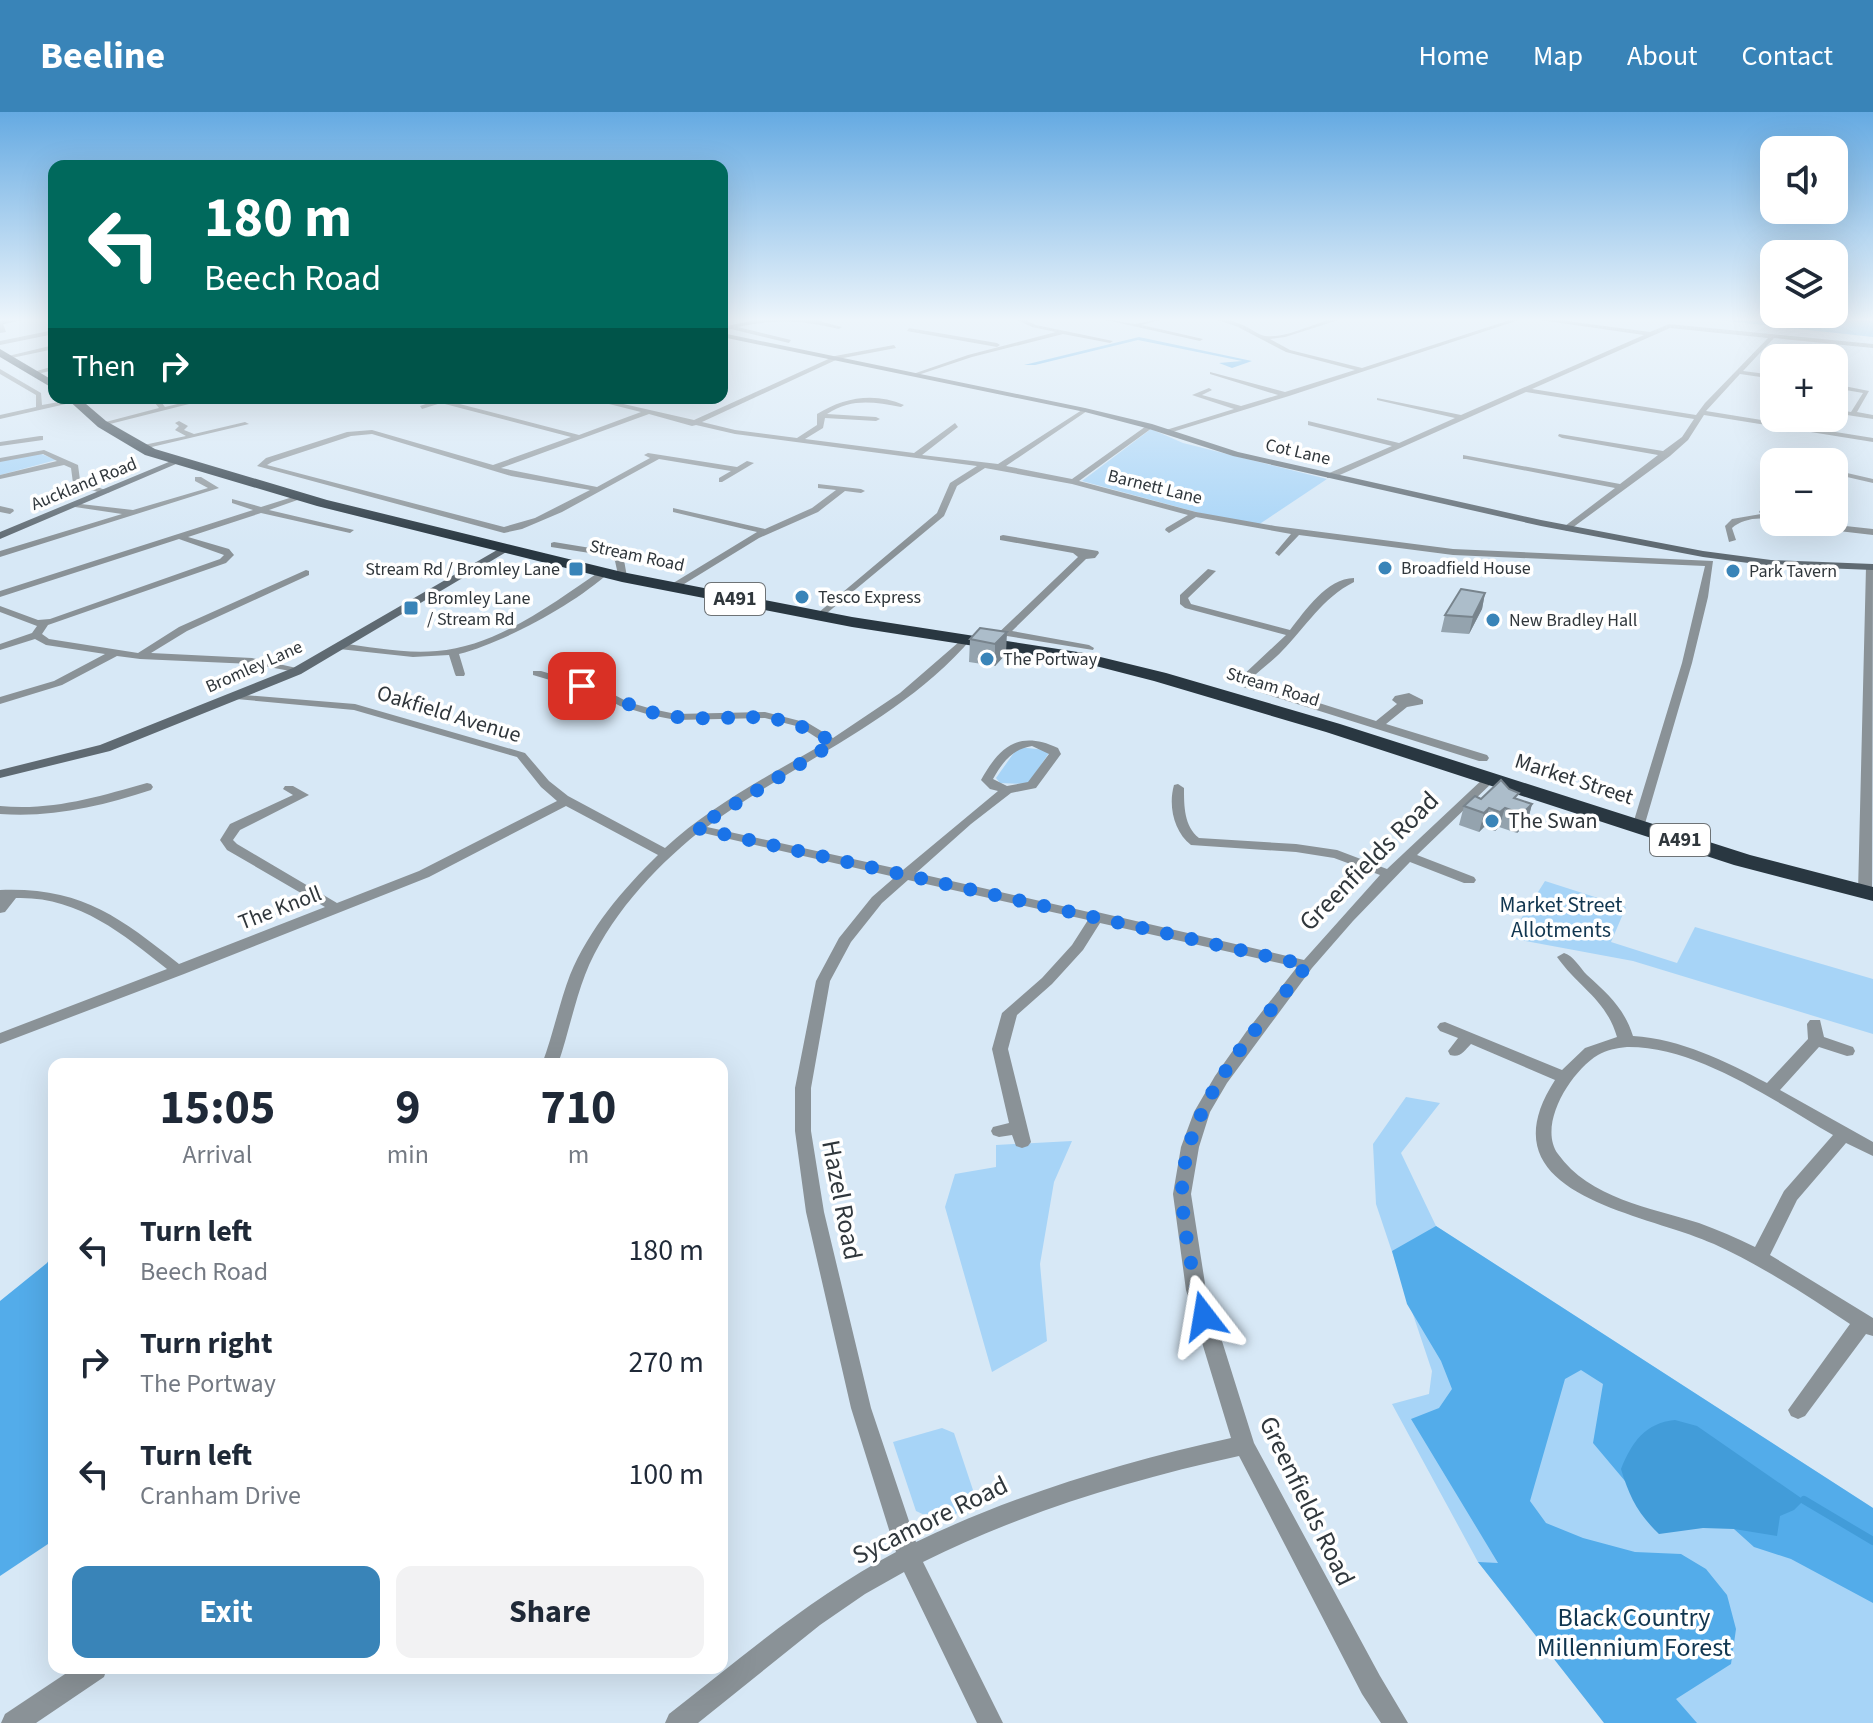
<!DOCTYPE html>
<html lang="en">
<head>
<meta charset="utf-8">
<style>
	body { margin:0; font-family:"Source Sans 3",sans-serif; background:#f2f2f3; color:#1f2937; height:100vh; display:flex; flex-direction:column; font-size:30px; white-space:nowrap }
	* { box-sizing:border-box; margin:0 }
	p { font-size:26px; color:#747a83 }
	.icon { flex:none; width:44px; height:44px; fill:none; stroke:currentColor; stroke-width:2; stroke-linecap:round; stroke-linejoin:round }
	.map { position:relative; flex:1; overflow:hidden }
	.details { position:absolute; left:48px; top:946px; width:680px; height:616px; display:flex; flex-direction:column; background:#fff; border-radius:16px; box-shadow:0 8px 32px #0002 }
	.details>* { flex:none }
	.top-card { position:absolute; left:48px; top:48px; width:680px; height:244px; border-radius:16px; box-shadow:0 8px 32px #0002; background:#00695c; color:#fff; overflow:hidden }
	.tools { position:absolute; left:1760px; top:24px; display:grid; gap:16px }
	.tools a { display:grid; place-items:center; width:88px; height:88px; border-radius:16px; background:#fff; box-shadow:0 8px 32px #0002; font-size:40px }
	.pin { position:absolute; display:grid; place-items:center; width:68px; height:68px; color:#fff; margin:-34px; border-radius:16px; box-shadow:0 4px 12px #0006 }
	.me { position:absolute; width:88px; margin:-44px; rotate:346deg; stroke-linejoin:round; filter:drop-shadow(0 0 6px #0008) }
	.turn { display:flex; align-items:center; gap:28px; height:168px; padding:0 24px; font-size:36px }
	.turn .icon { width:104px; height:104px; stroke-width:2.5 }
	.turn b { display:block; font-size:56px; line-height:68px }
	.then { display:flex; align-items:center; height:76px; padding:0 24px; background:#0003; gap:16px; font-size:30px }
	.eta { display:flex; justify-content:space-evenly; align-items:center; height:136px; text-align:center }
	.eta b { font-size:48px; font-weight:700; line-height:56px }
	.primary-button { display:flex; gap:16px; margin-top:auto; padding:16px 24px }
	.primary-button a { flex:1; height:92px; border-radius:16px; background:#3984b8; color:#fff; font-size:32px; font-weight:700; line-height:92px; text-align:center }
	.primary-button a+a { background:#f2f2f3; color:#1f2937 }
	ul { padding:0; list-style:none }
	li { display:flex; align-items:center; gap:24px; height:112px; padding:0 24px }
	li div { flex:1 }
	li b { display:block; font-size:30px }
	li em { font-style:normal }
	header { display:flex; align-items:center; gap:48px; box-sizing:border-box; height:112px; padding:0 40px; background:#3984b8; color:#fff }
	header strong { font-size:38px }
	nav { display:flex; gap:44px; margin-inline-start:auto; font-size:28px }
	.map>svg:first-child { display:block }
</style>
</head>
<body>
<header>
<strong>Beeline</strong>
<nav><a>Home</a><a>Map</a><a>About</a><a>Contact</a></nav>
</header>
<div class="map">
<svg width="1873" height="1611" viewBox="0 0 1873 1611">
	<rect width="100%" height="100%" fill="#d7e8f6"/>
	<path fill="#a7d4f7" d="M1151 317 1183 331 1327 367 1258 413 1211 404 1082 369Z
		M39 341 56 348 0 363V349Z
		M1018 635 1046 638 1049 641 1028 672 1000 671 996 666Z
		M1545 769 1626 795 1611 830 1677 851 1695 815 1873 867V922L1633 849 1509 826Z
		M1406 985 1440 991 1401 1041 1436 1114 1873 1396V1611H1613L1478 1450 1392 1292 1429 1282 1432 1259 1376 1092 1373 1032Z
		M1072 1029 1054 1070 1040 1152 1047 1229 992 1260 945 1095 955 1062 996 1055V1033Z
		M942 1316 954 1321 979 1396 933 1407 916 1399 893 1330Z"/>
	<path fill="#53acea" d="M1699 206H1873V225Z
		M1139 225 1252 249 1232 256 1219 251 1242 249 1138 228 1035 253H1024Z
		M1436 1114 1873 1396V1491L1791 1447 1754 1435 1734 1417 1743 1398 1625 1369 1593 1331 1603 1272 1581 1258 1565 1267 1530 1389 1546 1411 1583 1426 1635 1440 1681 1442 1706 1457 1727 1483 1736 1517 1731 1552 1676 1587 1697 1611H1604L1478 1450 1498 1451 1411 1307 1439 1296 1452 1277 1441 1249 1407 1192 1392 1139Z
		M54 1140V1428L0 1464V1189L47 1151Z"/>
	<path fill="#429cd9" d="M1675 1308 1697 1314 1804 1388 1794 1398 1780 1404 1777 1424 1734 1417 1703 1416 1659 1422C1638 1402 1629 1384 1621 1357 1632 1330 1645 1311 1675 1308Z"/>
	<g fill="none" stroke-linecap="round" stroke-linejoin="round">
		<path stroke="#429cd9" stroke-width="8" d="M1804 1388 1873 1429"/>
		<path fill="#8a9297" fill-rule="evenodd" d="M765 206H808L842 215 839 217C799 208 778 207 738 215L791 228 789 231 731 217 722 219V215Z
			M1013 206H1021L1036 213 1113 229 1110 231 1063 222 972 245 918 263 913 262 968 243 1056 220 1032 215Z
			M1097 206 1135 212 1166 206 1142 213 1203 227 1200 229Z
			M1212 206C1223 206 1233 209 1243 213 1250 216 1258 223 1265 224 1292 227 1318 206 1345 206L1285 225 1270 227 1290 238 1362 256 1516 206H1525L1289 284 1166 322V318L1234 297 1192 283 1209 276 1212 278 1202 283 1241 294 1278 283 1210 262V260L1285 280 1355 258 1286 240 1238 215Z
			M1526 206H1544L1650 220 1669 212 1873 232V236L1774 226 1743 259 1774 263V267L1740 262 1706 299 1873 326V330L1704 303 1688 328 1670 344 1568 419 1565 418V414L1615 376 1466 347H1463V343L1620 372 1658 343 1562 326 1558 324 1559 322 1663 339 1682 325 1694 307 1526 280 1333 366H1327V362L1392 334 1308 313V309L1399 331 1455 306 1377 288V286L1461 303 1644 223ZM1670 216 1768 226 1705 291 1696 303 1532 277Z
			M909 216 997 231 1000 233 997 235 907 219Z
			M54 218V222L0 233V229Z
			M54 233V237L7 247 4 245Z
			M894 233 896 236 838 247 702 310 735 318 797 326 817 313V302C844 285 875 280 904 293L901 295C873 290 852 286 827 302L876 305 880 307 876 309 825 306 823 316 805 327 914 341 955 311 958 315 922 343 998 352 1085 296 1087 299 1006 354 1072 367 1149 312 1152 316 1079 369 1196 400 1275 414 1453 437 1713 449 1708 485 1692 551 1644 715 1638 719 1632 715 1682 551 1705 454 1453 443 1299 423 1279 444 1275 441 1291 422 1196 405 1169 421 1165 418 1166 416 1188 403 1072 372 985 356 957 374 944 404 821 506 816 503 818 501 937 401 950 371 977 354 735 322 696 313 692 314 649 302 501 356 597 375 650 346 644 343 648 341 737 355 747 349 754 351 722 370H719V366L731 359 659 347 562 400 522 417 504 421 257 354 266 346 347 320 372 318 493 353 571 325 441 291 422 297 420 294 443 286H453L448 289 579 323 641 300 585 286H597L694 308 835 244ZM372 322 511 364 590 378 535 406 504 415 267 353 272 350 351 324Z
			M54 254V258L33 263 30 261Z
			M0 257 41 281 42 293 76 287 79 289 0 307V303L36 295V283L0 262Z
			M1834 272 1869 279 1857 300 1873 303V307L1834 301V297L1851 300 1863 281 1834 276Z
			M151 286H158L165 295 190 289 193 291 102 314 98 312 159 296Z
			M179 309 188 314 184 318 194 322 245 310 249 312 139 338V334L186 324 175 318 179 314 175 311Z
			M40 324H43V328L0 334V330Z
			M44 338 78 353 80 368 110 380 103 382 73 371 71 356 64 353 0 367V363L57 349 43 342 0 350V346Z
			M1834 358 1873 367V371L1834 362Z
			M195 365H201L219 376 0 445V439L122 402 75 395H72V391L133 398 208 376 195 369Z
			M818 372 861 377 865 379 861 381 845 379 818 400 759 426 676 477H670V473L757 420 673 400V396L765 417 812 396 836 378 818 376Z
			M1771 381H1774V389L1768 399 1774 403V409C1761 404 1742 407 1732 416L1736 428 1729 430 1725 414 1732 407 1761 402 1759 400Z
			M299 383 306 385 269 398 354 418 350 421 261 401 188 425 229 437 234 443 226 451 48 513 42 522 49 527 138 541 179 515 306 458 309 459V463L187 519 151 541 252 546 301 557V561L252 552 140 547 117 544 62 573 0 592V585L54 569 105 542 46 533 35 527 0 538V532L32 521 37 514 0 500V494L38 508 50 507 220 447 224 443 179 427 0 485V479L253 398 232 391V387L261 395Z
			M0 394 13 397 14 399 10 402 0 400Z
			M1783 410H1809L1873 417V423L1787 413Z
			M1003 423 1098 439 1099 441 1095 446 1086 447 1012 519 1089 533 1094 536 1093 538 1007 524 999 532H991V528L1078 445 1073 441 1000 428V424Z
			M554 430 615 440 624 448 627 465 619 467 615 449 609 444 551 435V431Z
			M1871 452 1873 453 1872 780 1865 784 1858 780 1866 455Z
			M1208 457 1216 459 1188 486 1191 492 1290 518C1305 499 1327 466 1354 466V470C1322 486 1306 515 1282 539 1272 550 1259 558 1249 569L1376 609 1397 592 1392 588 1395 584 1409 581 1423 588V592L1407 595 1386 612 1487 643 1489 646 1487 649H1479L1243 575 1238 569 1239 567 1286 523 1185 496 1180 492V483Z
			M602 458 610 460C573 493 507 529 459 542L465 562 464 564H456L455 562 449 543 413 545 339 537 334 534 339 531C371 535 405 542 437 539 498 534 553 491 602 458Z
			M967 523 972 526C900 610 794 650 707 715L903 758 998 679 990 677 981 668C1000 634 1019 618 1058 636L1061 642 1036 676 1011 681 971 712 916 761 1093 801 1097 800 1304 848 1380 763 1334 746 1296 740 1191 733C1174 720 1168 694 1174 673L1178 672 1184 676C1184 694 1184 714 1199 726L1296 732 1337 738 1387 757 1485 665 1489 664 1495 668 1417 743 1474 765 1476 768 1474 771H1464L1410 750 1353 809 1312 856 1227 971 1210 1000 1199 1035 1191 1082 1206 1178 1254 1331 1380 1564 1408 1611H1381L1362 1582 1239 1344C1129 1368 1024 1400 923 1450L1003 1611H977L904 1460 865 1482 820 1513 698 1611H665L669 1602C743 1544 813 1484 896 1440L851 1296 806 1100 795 1019V976L816 869 839 826 872 785 895 765 699 720C653 757 607 807 585 863 574 892 568 923 558 952H542C553 923 559 892 570 863 589 817 623 777 658 743L566 694 429 765 184 862 0 932V921L167 857C122 821 77 784 16 786L5 800 0 801V778C81 775 118 804 179 852L325 795 227 738 220 728 230 712 293 683 283 677 285 674H293L309 683 240 718 233 728 237 732 337 791 419 759 557 689 541 675 517 645 354 598 236 587 231 584 232 582 355 592 525 641 549 669 568 684 665 736C712 693 770 663 825 631L800 615 765 606 676 608 650 603 620 594 597 582 533 563V559H541L605 578 628 590 652 597 676 602 765 600 808 611 833 626 900 581ZM1032 634 1049 642 1028 670 1007 674 993 667C1002 651 1012 637 1032 634ZM908 768 1088 808 1072 833 1042 866 1002 901 992 937 1009 1011 993 1015 991 1019 993 1023 999 1025 1012 1023 1016 1034 1022 1036 1028 1034 1031 1030 1008 937 1017 903 1052 872 1083 838 1100 811 1297 855 1246 920 1215 964 1194 1000 1181 1035 1173 1082 1186 1178 1231 1326C1123 1350 1016 1382 916 1430L871 1296 824 1100 811 1019V976L830 869 851 830 882 791Z
			M147 671 151 672 153 675 151 678C102 694 52 706 0 702V694C52 699 97 685 147 671Z
			M1564 841C1574 844 1579 855 1587 863 1608 882 1624 896 1633 924 1681 927 1725 949 1767 971L1808 927 1807 912 1810 908H1820L1824 925 1853 935 1855 939 1853 943 1847 944 1819 935 1780 978 1873 1030V1044L1846 1031 1797 1088 1770 1143 1873 1206V1224L1866 1222 1805 1304 1798 1307 1791 1304 1788 1298 1850 1212C1806 1183 1762 1154 1714 1132 1644 1100 1480 1084 1555 968L1471 932C1464 939 1461 946 1450 943L1448 939 1458 926 1440 919 1437 915 1440 911 1445 910 1562 958 1585 936 1617 925C1606 887 1579 876 1557 845ZM1627 935C1697 934 1774 989 1833 1023L1784 1079 1755 1135C1737 1126 1718 1118 1699 1111 1651 1096 1589 1086 1558 1042 1537 1013 1571 959 1598 943 1607 938 1616 936 1627 935Z
			M74 1556H107L104 1565 36 1611H1L5 1602Z"/>
		<path fill="#5f6a72" fill-rule="evenodd" d="M16 206H31L0 213V209Z
			M722 221 1085 296 1152 312 1238 340 1541 408 1703 439 1771 448 1873 452V458L1771 454 1703 445 1541 414 1233 344 1146 316 1085 300 722 225Z
			M176 347 183 349 0 427V420Z
			M504 434 508 435V439L301 562 110 639 0 666V658L100 633 293 556Z"/>
		<path fill="#293741" fill-rule="evenodd" d="M0 237 54 269V277L0 245Z
			M66 286H79L106 309 155 337 327 388 622 460 852 505 1084 541 1166 561 1340 612 1750 743 1873 775V789L1734 753 1326 620 1154 569 1084 551 852 515 622 470 317 394 145 343 98 315Z"/>
	</g>
	<path fill="#94a3ae" d="M1485 481 1482 497 1469 522 1441 520 1445 503Z
		M980 516 1006 542 995 554 969 550 970 527Z
		M1509 677 1517 687 1532 692 1527 711 1517 721 1499 715 1495 719 1484 715 1479 720 1459 713 1464 694Z"/>
	<path fill="#78848d" d="M0 209H2L6 220 0 221Z
		M1485 481 1482 497 1469 522 1473 505Z
		M1007 520 1006 542 995 554V532Z
		M1532 692 1527 711 1517 721 1522 702Z
		M1489 696 1484 715 1479 720 1484 701Z
		M1505 696 1499 715 1495 719 1500 700Z"/>
	<path fill="#acbdca" stroke="#78848d" stroke-width="2" d="M1461 477 1485 481 1473 505 1445 503Z
		M980 516 1007 520 995 532 970 527Z
		M1501 668 1509 677 1519 681 1514 686 1532 692 1522 702 1505 696 1500 700 1489 696 1484 701 1464 694 1475 684 1481 687Z"/>
	<linearGradient id="sky" x2="0" y2="1"><stop stop-color="#65aae2"/><stop offset="0.48" stop-color="#edf5fb"/><stop offset="1" stop-color="#edf5fb" stop-opacity="0"/></linearGradient>
	<rect width="1873" height="432" fill="url(#sky)"/>
	<g fill="none" stroke-linecap="round" stroke-linejoin="round">
		<path stroke="#1a73e8" stroke-width="14" stroke-dasharray="0 25.2" d="M582 574C614 584 642 602 677 605 746 611 767 591 834 631L696 716 1307 853C1256 919 1182 994 1182 1082 1183 1117 1194 1171 1204 1204"/>
	</g>
	<g fill="#3984b8" stroke="#fff" stroke-width="3">
		<circle cx="1385" cy="456" r="8"/>
		<rect x="568" y="449" width="16" height="16" rx="4"/>
		<circle cx="1733" cy="459" r="8"/>
		<circle cx="802" cy="485" r="8"/>
		<rect x="403" y="488" width="16" height="16" rx="4"/>
		<circle cx="1493" cy="508" r="8"/>
		<circle cx="987" cy="547" r="8"/>
		<circle cx="1492" cy="709" r="8"/>
	</g>
	<g text-anchor="middle" dominant-baseline="central" stroke-width="7" stroke-linejoin="round" paint-order="stroke">
		<g font-size="18" fill="#30373c" stroke="#fff">
			<text transform="translate(1298 340) rotate(13)">Cot Lane</text>
			<text transform="translate(84 372) rotate(-22)">Auckland Road</text>
			<text transform="translate(1155 375) rotate(14)">Barnett Lane</text>
			<text transform="translate(637 444) rotate(12)">Stream Road</text>
			<text transform="translate(254 555) rotate(-24)">Bromley Lane</text>
			<text transform="translate(1273 575) rotate(17)">Stream Road</text>
		</g>
		<g font-size="18" fill="#30373c" stroke="#fff" text-anchor="start">
			<text x="1401" y="456">Broadfield House</text>
			<text x="560" y="457" text-anchor="end">Stream Rd / Bromley Lane</text>
			<text x="1749" y="459">Park Tavern</text>
			<text x="818" y="485">Tesco Express</text>
			<text x="427" y="486">Bromley Lane<tspan x="427" dy="21">/ Stream Rd</tspan></text>
			<text x="1509" y="508">New Bradley Hall</text>
			<text x="1003" y="547">The Portway</text>
		</g>
		<g fill="#fff" stroke="#6e7376" stroke-width="2">
			<rect x="705" y="471" width="60" height="32" rx="6"/>
			<rect x="1650" y="712" width="60" height="32" rx="6"/>
		</g>
		<g font-size="20" font-weight="bold" fill="#30373c">
			<text x="735" y="487">A491</text>
			<text x="1680" y="728">A491</text>
		</g>
		<g font-size="22" fill="#30373c" stroke="#fff">
			<text transform="translate(449 602) rotate(17)">Oakfield Avenue</text>
			<text transform="translate(1574 667) rotate(18)">Market Street</text>
			<text transform="translate(280 796) rotate(-21)">The Knoll</text>
		</g>
		<g font-size="22" fill="#30373c" stroke="#fff" text-anchor="start">
			<text x="1508" y="709">The Swan</text>
		</g>
		<g font-size="22" fill="#113650" stroke="#fff">
			<text x="1561" y="793">Market Street<tspan x="1561" dy="25">Allotments</tspan></text>
		</g>
		<g font-size="26" fill="#30373c" stroke="#fff">
			<text transform="translate(1369 749) rotate(-45)">Greenfields Road</text>
			<text transform="translate(842 1088) rotate(79)">Hazel Road</text>
			<text transform="translate(1307 1389) rotate(64)">Greenfields Road</text>
			<text transform="translate(930 1408) rotate(-26)">Sycamore Road</text>
		</g>
		<g font-size="26" fill="#113650" stroke="#fff">
			<text x="1634" y="1505">Black Country<tspan x="1634" dy="30">Millennium Forest</tspan></text>
		</g>
	</g>
</svg>
<div class="tools">
<a><svg class="icon" aria-label="sound" viewBox="0 0 24 24"><path d="M4 9h4l5-4v14l-5-4H4zM17 9q2 3 0 6"/></svg></a>
<a><svg class="icon" aria-label="layers" viewBox="0 0 24 24"><path d="M12 4l9 5-9 5-9-5zM3 14l9 5 9-5"/></svg></a>
<a>+</a>
<a>−</a>
</div>
<div class="pin" style="left:582px;top:574px;background:#d93025"><svg class="icon" aria-label="arrive" viewBox="0 0 24 24"><path d="M6 21V4h12l-3 4 3 4H6"/></svg></div>
<svg class="me" style="left:1204px;top:1204px" viewBox="-20 -20 40 40"><path d="M0-17L14 15 0 8-14 15z" fill="#1a73e8" stroke="#fff" stroke-width="4"/></svg>
<div class="top-card">
<div class="turn"><svg class="icon" aria-label="left" viewBox="0 0 24 24"><path d="M17 20v-9H6M10 6l-5 5 5 5"/></svg><div><b>180 m</b>Beech Road</div></div>
<div class="then">Then<svg class="icon" aria-label="right" viewBox="0 0 24 24"><path d="M7 20v-9h11M14 6l5 5-5 5"/></svg></div>
</div>
<section class="details">
<div class="eta">
<div><b>15:05</b><p>Arrival</p></div>
<div><b>9</b><p>min</p></div>
<div><b>710</b><p>m</p></div>
</div>
<ul>
<li><svg class="icon" aria-label="left" viewBox="0 0 24 24"><path d="M17 20v-9H6M10 6l-5 5 5 5"/></svg><div><b>Turn left</b><p>Beech Road</p></div><em>180 m</em></li>
<li><svg class="icon" aria-label="right" viewBox="0 0 24 24"><path d="M7 20v-9h11M14 6l5 5-5 5"/></svg><div><b>Turn right</b><p>The Portway</p></div><em>270 m</em></li>
<li><svg class="icon" aria-label="left" viewBox="0 0 24 24"><path d="M17 20v-9H6M10 6l-5 5 5 5"/></svg><div><b>Turn left</b><p>Cranham Drive</p></div><em>100 m</em></li>
</ul>
<div class="primary-button"><a>Exit</a><a>Share</a></div>
</section>
</div>
</body>
</html>
